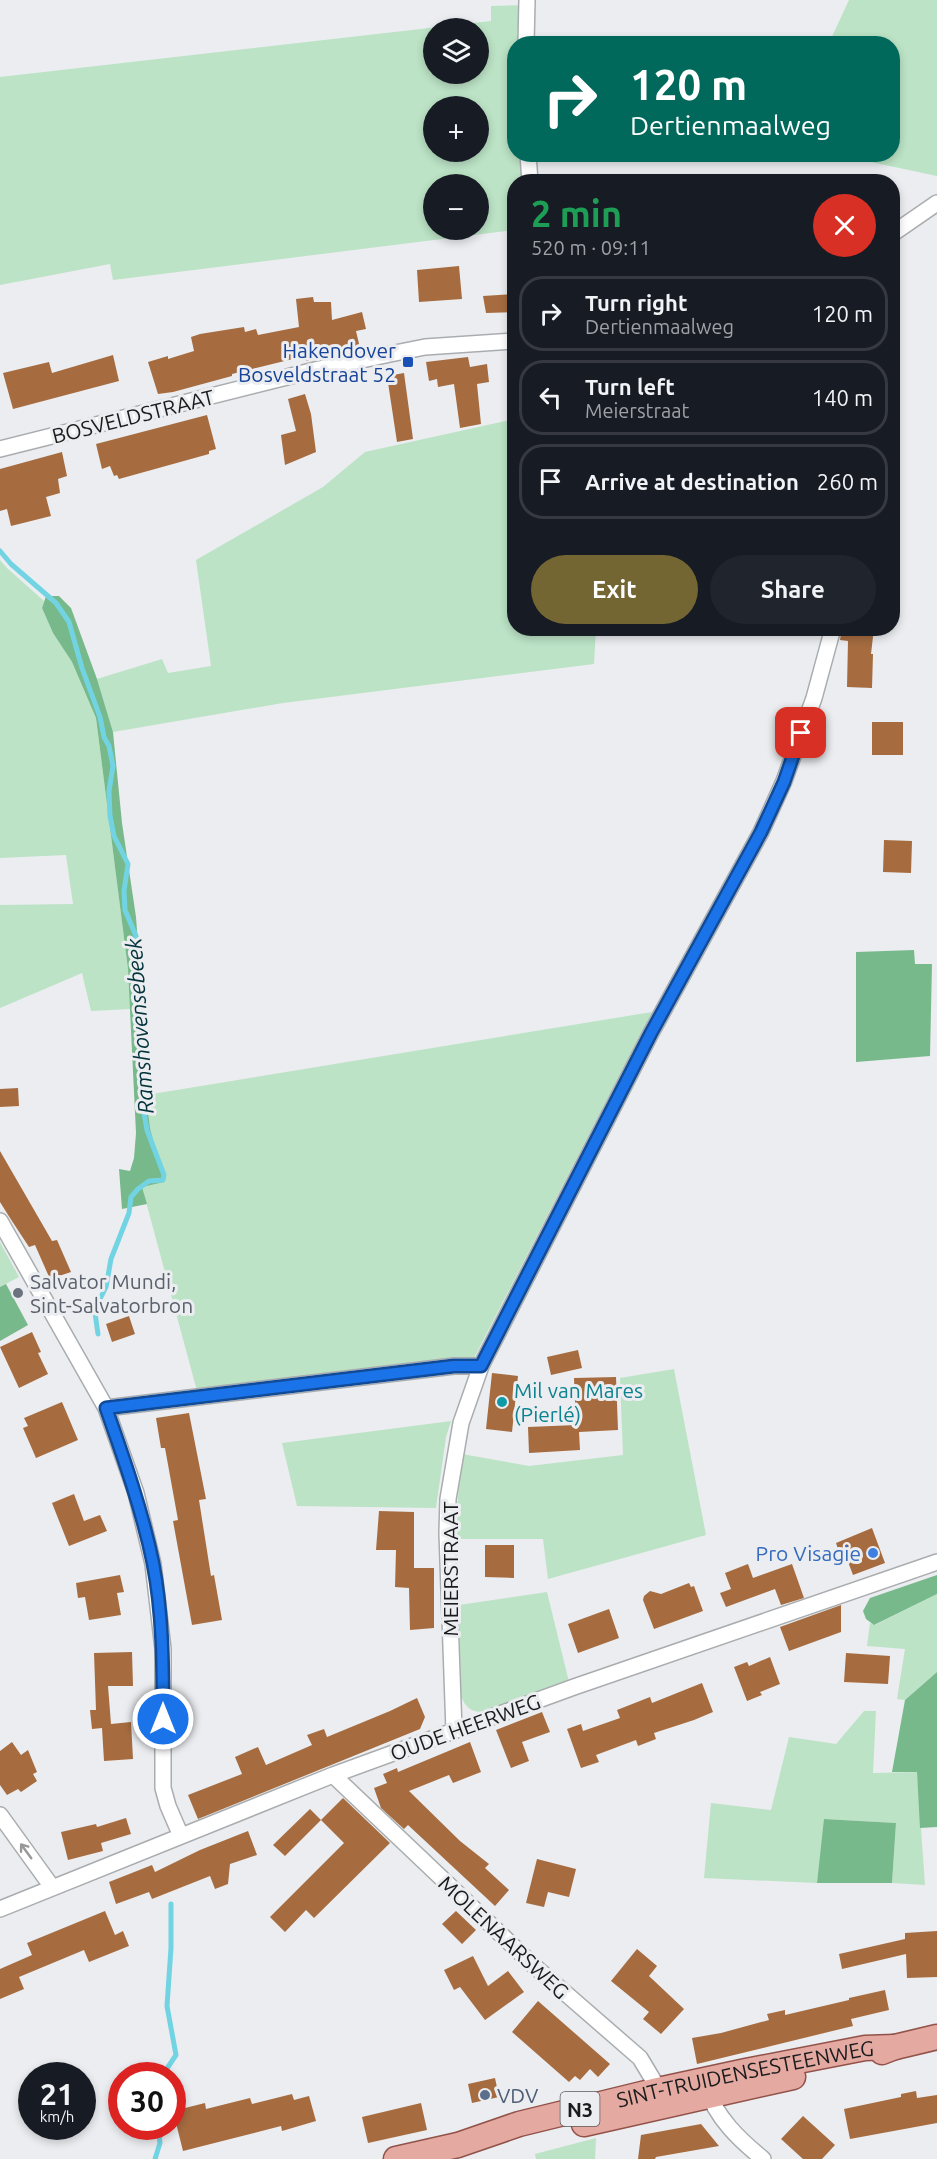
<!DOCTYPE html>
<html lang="en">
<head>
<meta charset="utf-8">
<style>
	body { margin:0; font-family:Ubuntu,sans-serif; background:#20242c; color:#f1f3f6; height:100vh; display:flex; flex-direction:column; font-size:22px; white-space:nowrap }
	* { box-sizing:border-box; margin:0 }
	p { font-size:20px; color:#9ea1a6 }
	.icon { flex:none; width:33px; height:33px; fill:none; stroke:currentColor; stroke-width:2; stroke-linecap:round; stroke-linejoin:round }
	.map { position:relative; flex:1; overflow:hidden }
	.drawer { position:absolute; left:507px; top:174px; width:393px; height:462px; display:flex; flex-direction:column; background:#171b24; border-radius:24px; box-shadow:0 3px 9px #0003 }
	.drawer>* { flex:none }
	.hud { position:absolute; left:507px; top:36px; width:393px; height:126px; border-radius:24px; box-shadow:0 3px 9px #0003; background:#00695c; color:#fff; overflow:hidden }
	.controls { position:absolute; left:423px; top:18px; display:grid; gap:12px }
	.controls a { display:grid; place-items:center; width:66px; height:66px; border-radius:50%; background:#171b24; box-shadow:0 3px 9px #0003; font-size:30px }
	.speed { position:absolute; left:18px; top:2062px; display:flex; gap:12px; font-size:30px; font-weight:700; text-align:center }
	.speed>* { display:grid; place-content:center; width:78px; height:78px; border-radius:50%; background:#171b24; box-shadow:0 3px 9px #0003; line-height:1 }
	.speed small { font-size:15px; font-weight:400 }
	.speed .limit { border:9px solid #d22; background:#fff; color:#111 }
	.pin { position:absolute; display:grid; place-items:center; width:51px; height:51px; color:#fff; margin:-26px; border-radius:12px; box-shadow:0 3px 9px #0006 }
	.me { position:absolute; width:66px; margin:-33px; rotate:0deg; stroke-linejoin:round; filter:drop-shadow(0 0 4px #0008) }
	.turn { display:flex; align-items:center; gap:21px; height:126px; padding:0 24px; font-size:27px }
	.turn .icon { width:78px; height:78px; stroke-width:2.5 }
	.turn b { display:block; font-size:42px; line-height:51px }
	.round { display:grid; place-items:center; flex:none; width:63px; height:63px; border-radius:32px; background:#20242c }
	.overview { display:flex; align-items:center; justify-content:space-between; height:102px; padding:0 24px }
	h1 { font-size:36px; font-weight:700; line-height:45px; color:#1e9e55 }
	.cta { display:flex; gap:12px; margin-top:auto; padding:12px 24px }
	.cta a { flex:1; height:69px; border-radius:36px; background:#746633; color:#fff; font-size:24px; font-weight:700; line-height:69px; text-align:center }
	.cta a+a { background:#20242c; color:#f1f3f6 }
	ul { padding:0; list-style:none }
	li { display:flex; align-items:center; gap:18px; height:75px; margin:0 12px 9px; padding:0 12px; border:3px solid #363941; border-radius:24px }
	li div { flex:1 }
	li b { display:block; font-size:22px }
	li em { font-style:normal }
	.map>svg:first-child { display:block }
</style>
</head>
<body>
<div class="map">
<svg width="937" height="2159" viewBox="0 0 937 2159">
	<rect width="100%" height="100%" fill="#ebedf0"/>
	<path fill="#bce3c6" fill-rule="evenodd" d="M849 0H937V176L838 155 892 154V44L829 43Z
		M524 5 523 43 514 44V154L524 155 525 181 514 182V230L113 280 110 264 0 285V77L491 21V6ZM434 28H478V74H434ZM434 106H478V152H434ZM434 184H478V230H434Z
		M514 419V628L596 629 594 664 283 703 113 732 97 679 162 659 168 673 211 666 196 560 323 487 365 452Z
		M0 560 7 568 44 601 42 608 53 633 72 662 96 718 128 969 130 1009 91 1011 82 973 0 1008V905L73 904 66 855 0 858Z
		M652 1012 474 1358 197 1391 142 1187 164 1181 150 1128 146 1095Z
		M0 1242 19 1277 0 1287Z
		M674 1369 706 1535 548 1579 543 1539H454L462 1454 529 1466 623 1455 620 1378Z
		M451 1421 446 1437 436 1508 297 1506 282 1443Z
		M547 1592 569 1682 487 1712C473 1713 466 1709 461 1696L459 1605Z
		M937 1594V1672L905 1700 897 1699 905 1649 867 1646 870 1623 875 1625Z
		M864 1711H876L873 1773 917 1772 925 1885 892 1883 896 1823 825 1819 817 1883 704 1878 711 1803 771 1810 789 1737 836 1744Z
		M596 2138 595 2159H536L535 2154Z"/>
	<path fill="#77b98b" d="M46 596H59L71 608 97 679 113 732 122 823 136 917 146 1047V1095L150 1128 164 1182 142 1187 147 1204 122 1209 119 1169 130 1171 134 1158 136 1133 128 969 96 718 72 662 53 633 42 608Z
		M914 950 915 964H932L930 1056 856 1062V952Z
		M6 1284 28 1325 0 1341V1287Z
		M937 1575V1594L874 1625 866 1619 863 1611 870 1598Z
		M937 1672V1827L920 1828 917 1772H892L905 1700Z
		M824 1819 896 1823 892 1883H817Z"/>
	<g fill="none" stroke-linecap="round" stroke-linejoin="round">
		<path stroke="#72d4e3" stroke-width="5" d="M0 551 11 564 56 603 69 622 82 668 100 717 104 737 109 746 113 766 109 791 110 816 114 836 128 864 124 891 125 910 136 936 141 1015 142 1101 147 1130 164 1175 163 1180 149 1181 138 1189 131 1197 129 1213 111 1259 106 1287 99 1301 95 1313 98 1334
			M162 2076 176 2055 167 2006 171 1948V1904
			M155 2159 160 2143 158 2127"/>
	</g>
	<path fill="#a66c40" d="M459 266 462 299 419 302 417 270Z
		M514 294V312L486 313 483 296Z
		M313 297 314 302H331L332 320 362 312 366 329 356 331 360 348 306 361 305 356 232 374V376L173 392 158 394 148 362 168 356V359L194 351 191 337 200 334 244 327 245 332 256 329 258 335 299 327 296 299Z
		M113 355 119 381 13 409 3 373 49 362 52 373Z
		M468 357 470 367 487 364 489 382 477 384 481 424 460 428 454 384 438 387 437 379 429 381 426 362Z
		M404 373 413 439 397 442 387 376Z
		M305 394 311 414 316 452 285 465 281 435 296 431 288 399Z
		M207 415 216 449 209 451V454L119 479 117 475 114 476 110 466 102 469 96 444Z
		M62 452 67 476 58 479 60 493 46 497 51 516 11 526 7 509 0 511V469Z
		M842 628H874L871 654H873L872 688 847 687 848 641 840 640Z
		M872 722H903V755H872Z
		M884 840 912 841 911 873 883 872Z
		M18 1088 19 1106 0 1107V1089Z
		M0 1151 52 1241 57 1240 71 1272 50 1279 35 1245 29 1247 10 1218 0 1202Z
		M129 1316 135 1334 112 1342 106 1324Z
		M32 1332 41 1352 38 1353 48 1374 19 1388 0 1347Z
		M578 1350 582 1368 551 1375 547 1357Z
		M492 1373 518 1376 512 1432 486 1429Z
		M616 1377 618 1430 579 1432 580 1450 529 1453 528 1427 576 1425 574 1378Z
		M62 1402 78 1440 36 1458 23 1428 28 1426 24 1418Z
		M189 1413 206 1499 199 1500 211 1576 214 1575 222 1620 192 1625 173 1521 178 1520 165 1448H161L156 1418Z
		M74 1494 84 1521 100 1515 107 1531 69 1546 52 1503Z
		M379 1511 414 1512V1568H434V1628L410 1630 409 1588 395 1587 396 1550H376Z
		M872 1528 885 1563 853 1575 847 1559 842 1561 836 1543Z
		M485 1545H514V1578L485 1577Z
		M748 1564 753 1578 792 1564 804 1598 781 1605 775 1589 726 1607 720 1593 731 1589 725 1573Z
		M120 1575 124 1592 117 1593 121 1615 89 1620 85 1597 78 1598 76 1583Z
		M689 1583 691 1587 694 1586 703 1611 654 1629 643 1600 644 1596 650 1591 661 1594Z
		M841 1605V1632L789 1651 780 1627Z
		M609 1609 619 1638 578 1653 568 1624Z
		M132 1652 133 1686H108L111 1724 131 1722 133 1759 104 1761 102 1728 92 1729 90 1710H96L94 1653Z
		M846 1653 890 1656 888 1684 844 1682Z
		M770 1657 780 1684 760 1692 762 1695 747 1701 734 1667 747 1662 749 1666Z
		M702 1683 713 1712 694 1720 654 1733 656 1739 638 1746 636 1740 596 1755 599 1762 581 1768 567 1729 581 1724 583 1731 620 1718 617 1710 650 1697 652 1703Z
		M417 1698 425 1717 420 1729 198 1819 188 1795 242 1774 235 1757 258 1747 266 1765 312 1745 307 1735 324 1729 327 1737 390 1711Z
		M542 1712 550 1732 522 1742 529 1761 511 1768 496 1730Z
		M12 1742 21 1755 28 1750 37 1772 33 1774 37 1781 21 1792 18 1789 7 1795 0 1785V1751Z
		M470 1742 481 1772 453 1783 449 1775 409 1791 460 1841 489 1864 485 1868 509 1890 495 1906 408 1825 404 1829 381 1808 374 1788 387 1783 383 1774 397 1768 398 1772Z
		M343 1798 390 1843 314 1918 306 1910 285 1932 270 1917 344 1843 321 1820Z
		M310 1809 321 1820 285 1856 273 1845Z
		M126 1818 131 1834 101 1843 103 1851 68 1860 61 1832 96 1824 97 1827Z
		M248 1831 257 1855 230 1864 228 1884 215 1889 210 1876 152 1899 149 1892 116 1904 109 1882 152 1865 155 1872 200 1850Z
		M537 1859 576 1869 569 1897 548 1892 544 1907 526 1903Z
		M105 1911 115 1935 123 1931 129 1946 89 1962 84 1950 19 1977 24 1989 0 1999V1969L32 1955 27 1943Z
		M456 1911 476 1930 462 1944 442 1924Z
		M937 1931V1977L907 1978 906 1954 842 1969 839 1954 905 1939V1933Z
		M637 1949 657 1966 649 1976 684 2009 661 2034 643 2019 649 2012 611 1981Z
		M473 1956 488 1986 508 1971 524 1992 485 2020 460 1987 454 1990 444 1970Z
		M885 1990 889 2010 851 2019 853 2026 697 2064 692 2038 721 2033 769 2020 767 2014 785 2010V2015L849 2000V1998Z
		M538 2001 610 2064 598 2077 590 2069 580 2080 575 2076 569 2082 512 2032Z
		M495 2078 499 2097 472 2103 468 2084Z
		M916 2091 917 2098 937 2095V2123L850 2139 844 2109 901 2097V2094Z
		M292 2094 294 2100 309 2096 316 2121 282 2131 281 2126 183 2151 173 2111 205 2103 206 2109 250 2098 252 2104Z
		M421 2103 427 2130 368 2143 362 2117Z
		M803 2116 835 2145 822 2159H803L781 2139Z
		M701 2124 719 2146 656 2157 655 2159H638L641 2135Z"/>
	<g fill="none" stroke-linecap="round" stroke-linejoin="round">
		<defs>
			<path id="street" d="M526 44 527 0
				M528 154 530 182
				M892 234 937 203
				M0 449 319 369 395 353 425 347 514 341
				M0 1221 106 1408 136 1493 153 1564 163 1649V1788L168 1806 181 1836
				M106 1408 454 1366H481
				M454 1731 447 1533 448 1499 461 1423 481 1366 651 1033 761 832 784 781 814 698 833 628
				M333 1775 533 1965 640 2058 655 2083 659 2098
				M0 1815 52 1887
				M0 1909 333 1775 574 1687 937 1562
				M707 2088C715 2117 740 2140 763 2159"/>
			<g id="primary">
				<path d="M882 2052 895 2047 937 2037"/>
				<path d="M584 2124 793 2077"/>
				<path id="s1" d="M396 2159 458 2145 519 2124 658 2090 746 2071 865 2048 895 2047"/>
			</g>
		</defs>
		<use href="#street" stroke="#aaadaf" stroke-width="18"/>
		<use href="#primary" stroke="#92524a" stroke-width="27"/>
		<use href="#street" stroke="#fff" stroke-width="15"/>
		<use href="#primary" stroke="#e4a9a1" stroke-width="24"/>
	</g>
	<defs><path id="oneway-shaft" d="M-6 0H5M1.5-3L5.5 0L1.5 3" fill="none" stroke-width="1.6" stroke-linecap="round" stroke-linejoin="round" transform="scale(1.5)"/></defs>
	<use stroke="#989899" href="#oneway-shaft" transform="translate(26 1851) rotate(-126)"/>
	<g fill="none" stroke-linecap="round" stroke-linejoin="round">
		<defs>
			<path id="route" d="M163 1719C163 1667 163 1614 153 1563 142 1510 124 1459 106 1408L454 1366H481L651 1033 761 832 784 782 801 733"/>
		</defs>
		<use href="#route" stroke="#114b97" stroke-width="15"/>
		<use href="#route" stroke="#1a73e8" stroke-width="10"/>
	</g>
	<rect fill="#1a4fb4" stroke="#ebedf0" stroke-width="2" x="402" y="356" width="12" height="12" rx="3"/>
	<circle fill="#6b7280" stroke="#ebedf0" stroke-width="2" cx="18" cy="1293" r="6"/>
	<circle fill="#0f9aa8" stroke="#ebedf0" stroke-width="2" cx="502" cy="1402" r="6"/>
	<circle fill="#3f7fe0" stroke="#ebedf0" stroke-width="2" cx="873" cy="1553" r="6"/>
	<circle fill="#5c6f8a" stroke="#ebedf0" stroke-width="2" cx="485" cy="2095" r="6"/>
	<g text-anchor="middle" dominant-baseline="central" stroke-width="6" stroke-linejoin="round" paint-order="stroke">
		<rect fill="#ebedf0" stroke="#595a5c" stroke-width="1.5" x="560.5" y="2092" width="39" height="34" rx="4.5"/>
		<g font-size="20" font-weight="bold" fill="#1a1b1c">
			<text x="580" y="2109">N3</text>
		</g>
		<g font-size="21" fill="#164399" stroke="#ebedf0" text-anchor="end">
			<text x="396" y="350">Hakendover<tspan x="396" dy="24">Bosveldstraat 52</tspan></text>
		</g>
		<g font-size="21" fill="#1a1b1c" stroke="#ebedf0">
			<text transform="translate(133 416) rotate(-14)">BOSVELDSTRAAT</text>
			<text transform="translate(450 1569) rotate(-90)">MEIERSTRAAT</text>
			<text transform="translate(465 1727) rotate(-20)">OUDE HEERWEG</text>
			<text transform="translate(504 1937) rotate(43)">MOLENAARSWEG</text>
			<text stroke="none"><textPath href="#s1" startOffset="360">SINT-TRUIDENSESTEENWEG</textPath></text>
		</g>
		<g font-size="21" fill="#5b616d" stroke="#ebedf0" text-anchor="start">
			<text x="30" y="1281">Salvator Mundi,<tspan x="30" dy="24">Sint-Salvatorbron</tspan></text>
		</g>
		<g font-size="21" fill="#0d838f" stroke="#ebedf0" text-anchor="start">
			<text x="514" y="1390">Mil van Mares<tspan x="514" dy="24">(Pierlé)</tspan></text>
		</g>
		<g font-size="21" fill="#366cbe" stroke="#ebedf0" text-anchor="end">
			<text x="861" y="1553">Pro Visagie</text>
		</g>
		<g font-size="21" fill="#4e5e75" stroke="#ebedf0" text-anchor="start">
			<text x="497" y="2095">VDV</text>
		</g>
		<g font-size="22" font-style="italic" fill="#03343b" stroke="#ebedf0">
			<text transform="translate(139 1026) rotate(-94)">Ramshovensebeek</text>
		</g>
	</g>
</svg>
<div class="controls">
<a><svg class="icon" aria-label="layers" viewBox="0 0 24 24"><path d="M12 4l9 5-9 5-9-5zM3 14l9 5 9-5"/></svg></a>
<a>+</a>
<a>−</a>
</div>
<div class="speed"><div>21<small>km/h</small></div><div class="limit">30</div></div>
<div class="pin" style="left:801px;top:733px;background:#d93025"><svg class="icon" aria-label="arrive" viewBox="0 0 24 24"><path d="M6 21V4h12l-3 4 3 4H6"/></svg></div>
<svg class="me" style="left:163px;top:1719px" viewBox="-20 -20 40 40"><circle r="17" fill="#1a73e8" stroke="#fff" stroke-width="3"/><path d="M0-11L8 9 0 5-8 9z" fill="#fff"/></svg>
<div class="hud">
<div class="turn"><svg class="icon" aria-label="right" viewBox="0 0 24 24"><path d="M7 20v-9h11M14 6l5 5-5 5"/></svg><div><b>120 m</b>Dertienmaalweg</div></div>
</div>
<section class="drawer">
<div class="overview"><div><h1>2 min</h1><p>520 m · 09:11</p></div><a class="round" style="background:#d93025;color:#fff"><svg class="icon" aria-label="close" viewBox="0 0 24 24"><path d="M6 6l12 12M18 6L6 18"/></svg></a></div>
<ul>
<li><svg class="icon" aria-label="right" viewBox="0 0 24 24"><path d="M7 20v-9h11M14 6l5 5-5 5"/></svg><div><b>Turn right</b><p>Dertienmaalweg</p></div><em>120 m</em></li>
<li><svg class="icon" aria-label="left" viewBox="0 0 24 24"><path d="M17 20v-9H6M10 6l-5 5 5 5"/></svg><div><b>Turn left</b><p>Meierstraat</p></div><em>140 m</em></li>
<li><svg class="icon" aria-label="arrive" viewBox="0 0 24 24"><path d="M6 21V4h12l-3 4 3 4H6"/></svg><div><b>Arrive at destination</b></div><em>260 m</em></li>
</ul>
<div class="cta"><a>Exit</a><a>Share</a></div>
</section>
</div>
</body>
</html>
